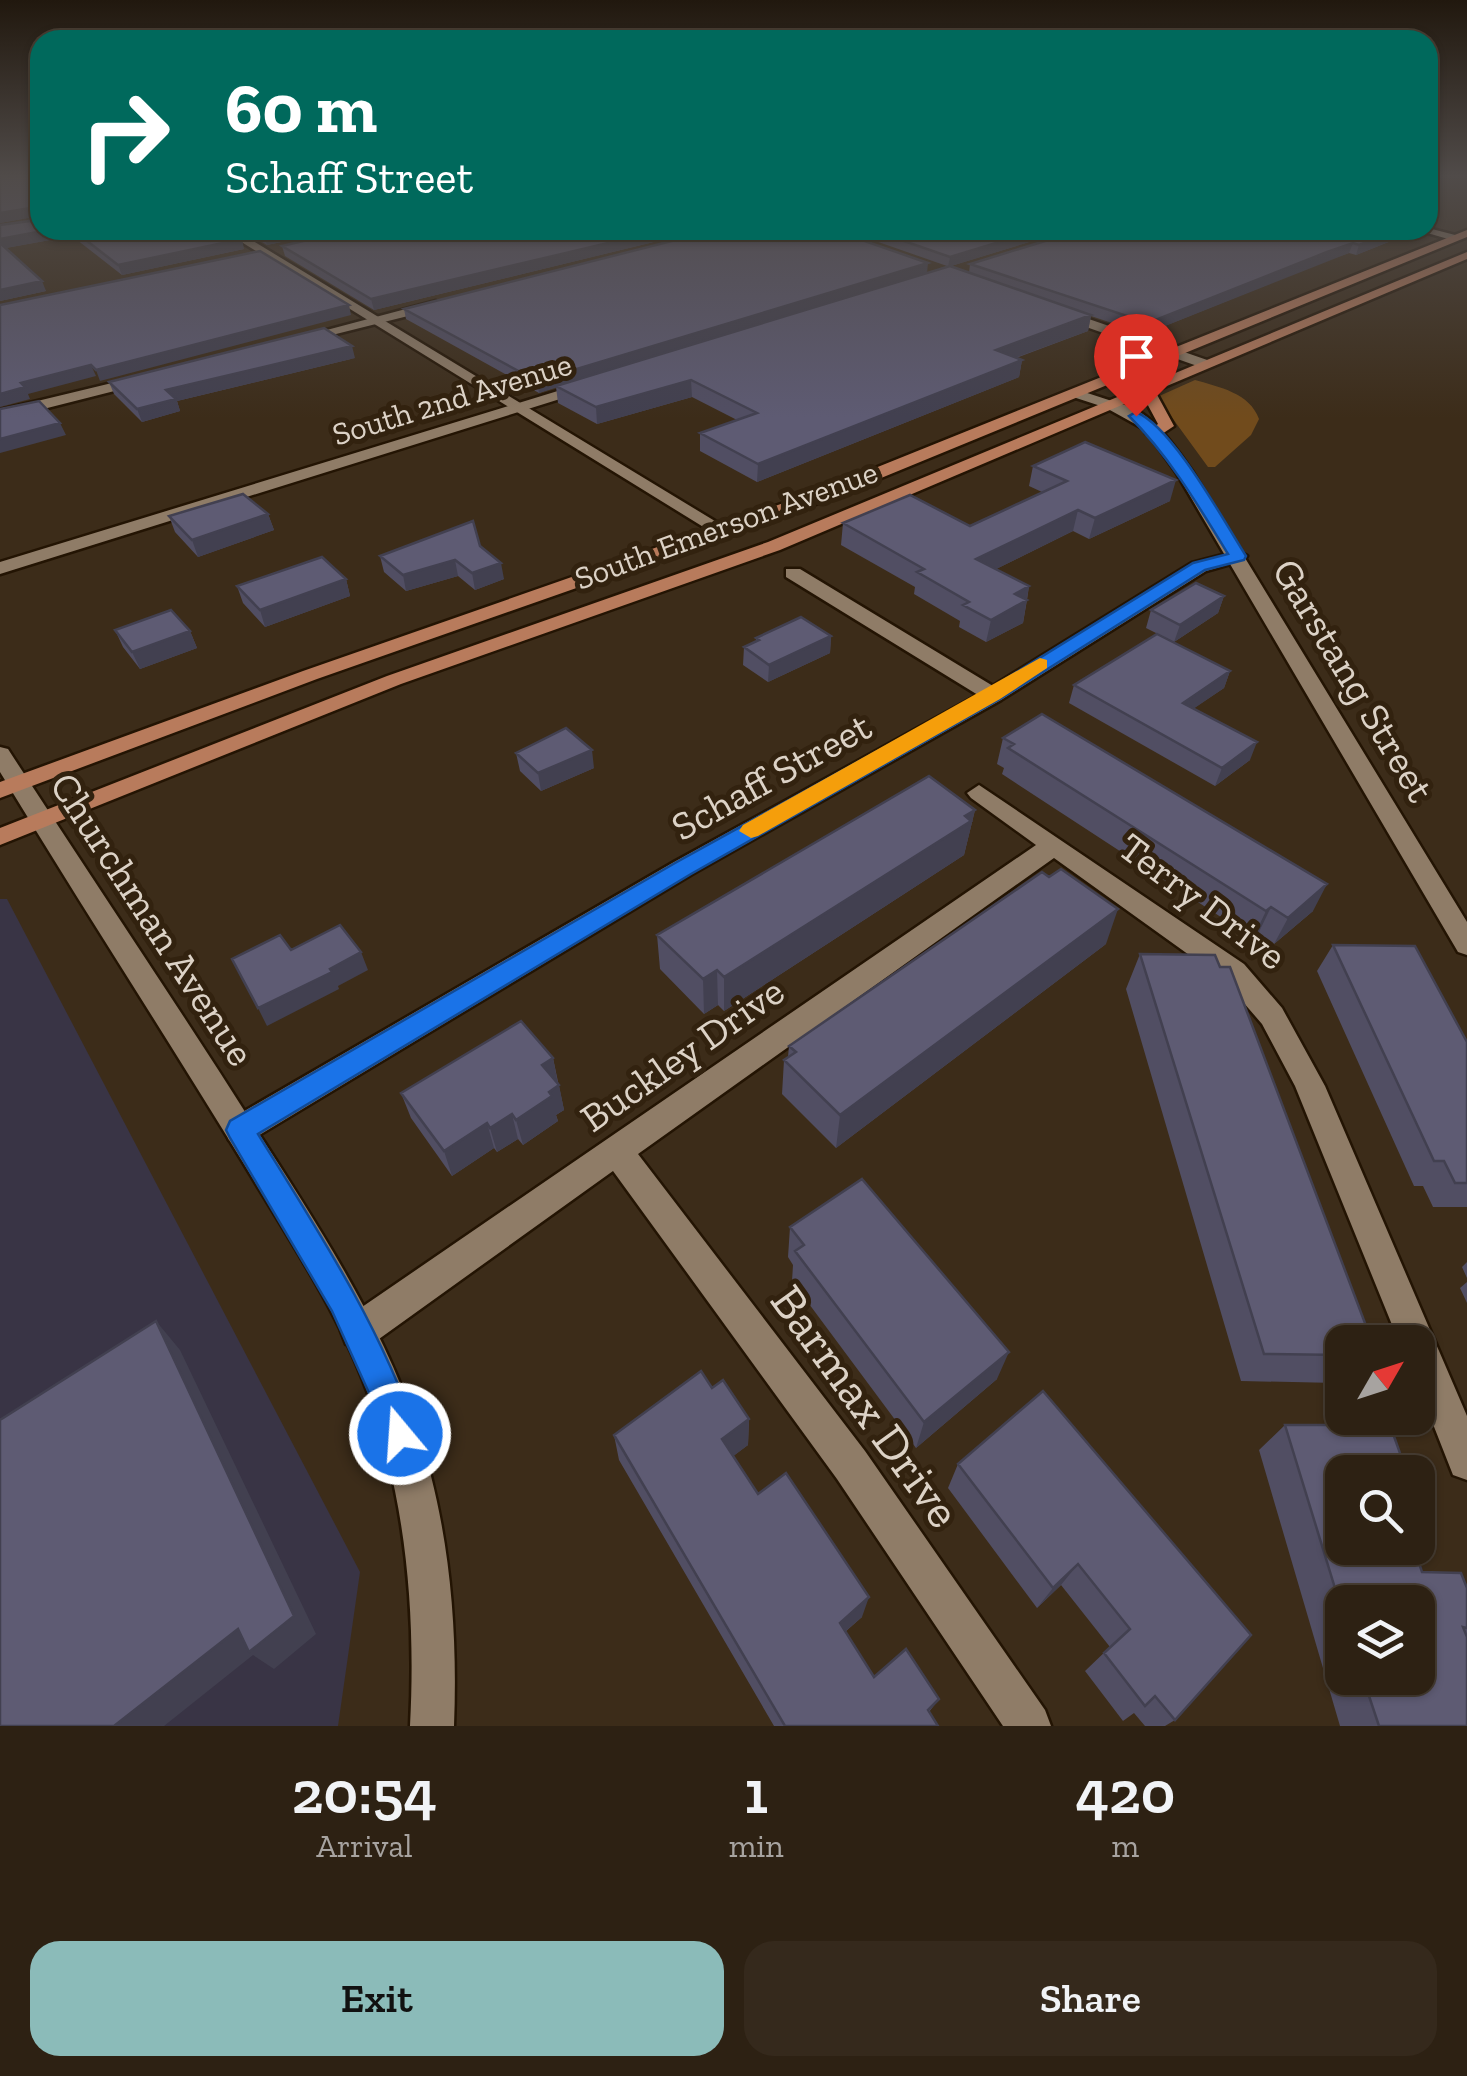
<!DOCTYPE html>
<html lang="en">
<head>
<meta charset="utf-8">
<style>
	body { margin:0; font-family:"Zilla Slab",serif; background:#35291c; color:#f1f3f6; height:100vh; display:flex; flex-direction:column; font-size:38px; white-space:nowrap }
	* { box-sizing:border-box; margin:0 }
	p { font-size:32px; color:#a7a3a0 }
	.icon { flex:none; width:55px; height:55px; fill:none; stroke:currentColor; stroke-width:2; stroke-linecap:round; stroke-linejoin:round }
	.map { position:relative; height:1726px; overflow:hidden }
	.sheet { display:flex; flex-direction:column; background:#2d2113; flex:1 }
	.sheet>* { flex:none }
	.top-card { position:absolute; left:30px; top:30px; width:1408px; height:210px; border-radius:30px; box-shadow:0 2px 8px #0004,0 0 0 2px #483e33; background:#00695c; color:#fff; overflow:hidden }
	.needle { width:65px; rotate:51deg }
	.fabs { position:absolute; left:1325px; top:1325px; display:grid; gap:20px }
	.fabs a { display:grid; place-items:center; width:110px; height:110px; border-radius:20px; background:#2d2113; box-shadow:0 2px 8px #0004,0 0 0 2px #483e33; font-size:50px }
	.pin { position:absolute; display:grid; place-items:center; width:85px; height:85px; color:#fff; margin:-102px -42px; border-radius:50% 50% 50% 0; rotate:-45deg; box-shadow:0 0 10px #0007 }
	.pin .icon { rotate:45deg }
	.me { position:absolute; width:110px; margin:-55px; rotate:342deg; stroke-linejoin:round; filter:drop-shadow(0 0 8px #0008) }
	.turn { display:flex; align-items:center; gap:35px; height:210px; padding:0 30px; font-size:45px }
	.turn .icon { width:130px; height:130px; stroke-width:2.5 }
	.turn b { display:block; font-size:70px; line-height:85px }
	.eta { display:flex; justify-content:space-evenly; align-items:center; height:170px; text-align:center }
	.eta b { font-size:60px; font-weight:600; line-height:70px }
	.action { display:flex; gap:20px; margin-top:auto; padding:20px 30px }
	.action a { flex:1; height:115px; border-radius:30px; background:#8bbbb9; color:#111; font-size:40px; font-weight:600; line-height:115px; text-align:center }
	.action a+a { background:#35291c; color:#f1f3f6 }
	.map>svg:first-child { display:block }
</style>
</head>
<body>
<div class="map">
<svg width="1467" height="1726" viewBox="0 0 1467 1726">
	<rect width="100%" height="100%" fill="#3c2c19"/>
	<path fill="#393445" d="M0 899H7L360 1572 338 1726H0Z"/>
	<path fill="#714b1c" d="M1195 380C1219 387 1250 393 1259 419L1251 435 1215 467H1208L1157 397Z"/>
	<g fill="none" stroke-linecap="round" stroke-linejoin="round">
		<defs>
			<path id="minor" d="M222 230H235L733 532 724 537 718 536Z
				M1057 308 1213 362 1215 365 1203 368 1052 315 1051 312Z
				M1075 389 1118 403 1120 406 1113 410 1070 396 1068 393Z
				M1238 551 1247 556 1244 560 1206 571 1001 700 692 874 251 1140 240 1144 229 1140 225 1130 229 1120 674 862 978 695 786 577V569H800L993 686 1192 563Z
				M979 785 1244 964 1282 1008 1325 1086 1467 1416V1480L1453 1475 1418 1386V1342H1399L1295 1086 1262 1024 1224 980 1054 858 638 1154 865 1451 1045 1710 1051 1726H1003L837 1479 613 1171 372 1344 359 1349 346 1344 341 1331 346 1318 1036 845 971 798 967 793Z"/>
			<path id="tertiary" d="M1428 228 1459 236 1461 238 1455 241 1417 230Z
				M436 301 442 305 440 308 296 344 289 340Z
				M141 376 148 380 146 383 0 420V410Z
				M587 382 592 383V389L0 574V562Z
				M1108 403C1145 400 1173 445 1192 471L1467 922V955L1458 952 1176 472 1146 430 1108 409Z
				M0 747 8 749C90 876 175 1001 256 1129 317 1224 380 1319 417 1428 449 1524 458 1625 454 1726H410C416 1612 406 1498 367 1391 338 1311 288 1237 244 1164 164 1033 80 904 0 772Z"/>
			<path id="primary" d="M1467 230V237L830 499 317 679 0 798V782L303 671 818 491Z
				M1467 252V259L1155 391 1174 426 1159 436 1146 433 1158 424 1143 396 780 550 401 684 0 845V828L387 676 768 542Z"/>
		</defs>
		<use href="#minor" stroke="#231403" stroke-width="5"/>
		<use href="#tertiary" stroke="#231403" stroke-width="5"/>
		<use href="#primary" stroke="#231403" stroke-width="5"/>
		<use href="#minor" fill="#8f7c67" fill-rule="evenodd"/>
		<use href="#tertiary" fill="#8f7c67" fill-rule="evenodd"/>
		<use href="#primary" fill="#b87b5c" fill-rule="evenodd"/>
	</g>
	<path fill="#514e63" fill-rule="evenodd" d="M40 176V230H227L244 249 122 275 72 236 6 248 46 291 0 301V225L37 220 38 216 0 223Z
		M242 230H338L267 245Z
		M703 230 374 310 285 256 282 246Z
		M844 230H1068L951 266 969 273 970 264 1081 230H1408L1406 235 1356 255 1349 253 1323 262 1145 334 1091 316 1088 331 1016 358 1022 360 1019 377 757 482 700 451V433L737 420 692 397 597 424 558 403 556 387 539 393 406 319 404 309 927 273 947 266Z
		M355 358 177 401 180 411 142 422 114 394 109 382Z
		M1033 466 1170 501 1089 539 1073 531 996 569 1029 586 1027 600 1023 623 986 642 959 627 960 621 914 594 915 587 841 545 843 523 970 526 1042 492 1029 486Z
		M268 514 274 530 198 557 175 532 169 516Z
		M480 546 504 579 475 590 458 576 406 591 384 572 380 556Z
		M346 579 350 596 265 627 243 603 237 586Z
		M1224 596 1218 613 1174 642 1146 628 1151 610Z
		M115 630 190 631 197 648 140 669 123 647Z
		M831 636 830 653 768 682 743 665 744 647 756 642V638Z
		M1230 671 1224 688 1194 708 1250 760 1215 786 1069 703 1074 685Z
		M1003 738 1313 911 1274 944 1258 934 1253 938 1002 774 1004 768 997 764Z
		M516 753 594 768 541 791 520 771Z
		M975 810 964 855 724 1011 718 1005 704 1014 660 969 657 935Z
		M1106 944 836 1148 782 1094 784 1060 788 1057 789 1046Z
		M1333 945 1467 1042V1207H1433L1423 1186H1414L1317 971Z
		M1140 954 1368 1331 1359 1340 1342 1342V1378L1337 1383 1241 1381 1126 989Z
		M553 1058 564 1110 556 1115 558 1121 523 1145 518 1139 497 1152 494 1148 452 1176 411 1118 401 1093Z
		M790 1227 997 1379 916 1448 792 1281 793 1265 788 1257Z
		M1467 1262V1278L1462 1267Z
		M1467 1282V1303L1460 1288Z
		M712 1388 749 1419 748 1445 733 1456 758 1494 862 1617 845 1632 874 1677 939 1699 929 1712 938 1726H774L619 1460 614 1435Z
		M1043 1391 1175 1720 1165 1726H1145L1134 1713 1123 1721 1085 1671 1110 1647 1061 1585 1037 1608 948 1488 958 1464Z
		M1285 1425H1390L1401 1456H1414L1430 1501 1418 1509V1472H1342V1548H1414L1422 1572 1461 1573 1467 1588V1726H1340L1259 1450ZM1342 1602H1418V1678H1342Z"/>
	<path fill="#424050" d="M36 207 39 216 0 223V213Z
		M48 230H70L72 236 0 249V239Z
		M290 230H338L267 245 264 235Z
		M663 230H703L374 310 371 299Z
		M1039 230H1068L948 267 950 257Z
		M1398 230H1408L1406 235 1356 255 1359 245Z
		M242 239 244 249 122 275 118 265Z
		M1353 243 1349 253 1145 334 1148 323Z
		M928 263 927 273 539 393 537 381Z
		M42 281 46 291 0 301V290Z
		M349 305 351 315 100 381 96 370Z
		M1091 315 1088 331 993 366 996 350Z
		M352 346 355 358 177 401 180 411 142 422 137 409 166 390Z
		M1022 360 1019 377 757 482 758 464Z
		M91 365 96 376 28 394 30 399 0 407V394L21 383Z
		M691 380 692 397 597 424 596 407Z
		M60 423 66 435 0 453V439Z
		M1176 480 1170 501 1089 539 1095 518Z
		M1078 510 1073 531 972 581 976 559Z
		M268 514 274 530 198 557 192 540Z
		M455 560 458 576 406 591 403 575Z
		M501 563 504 579 475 590 472 573Z
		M346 579 350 596 265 627 260 610Z
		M1029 586 1023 623 986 642 991 620 1015 594Z
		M1224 596 1218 613 1174 642 1180 625Z
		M190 631 197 648 140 669 132 652Z
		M831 636 830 653 768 682 769 665Z
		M1230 671 1224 688 1177 720 1183 703Z
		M1257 742 1250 760 1215 786 1222 768Z
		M592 750 594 768 541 791 538 773Z
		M975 810 964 855 724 1011V977Z
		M1327 884 1313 911 1274 944 1288 918Z
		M1271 907 1258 934 1253 938 1266 911Z
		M1118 909 1106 944 836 1148 840 1115Z
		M361 952 368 970 338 986 339 989 267 1026 258 1008Z
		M717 970 718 1005 704 1014 703 979Z
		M553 1058 558 1084 542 1065Z
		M559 1085 564 1110 556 1115 558 1121 523 1145 516 1120Z
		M512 1114 518 1139 497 1152 490 1128Z
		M487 1123 494 1148 452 1176 444 1151Z
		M156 1321 180 1350 316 1634 274 1669 253 1655 164 1726H114Z
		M1009 1352 997 1379 916 1448 924 1422Z
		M749 1419 748 1445 723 1464 722 1439Z
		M1078 1564 1061 1585 1037 1608 1053 1588Z
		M869 1597 862 1617 834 1641 840 1623Z"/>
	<path fill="#5e5b73" stroke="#424050" stroke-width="2.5" d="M0 176H40V211L36 207 0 213Z
		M40 211V230H48L0 239V225L37 220Z
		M73 230H227L242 239 118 265Z
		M255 230H290L264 235Z
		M350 230H663L371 299 282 246Z
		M715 230H833L928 263 537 381 404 309Z
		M872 230H1039L950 257Z
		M1081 230H1398L1359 245 1353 243 1327 252 1148 323 970 264Z
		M0 243 42 281 0 290Z
		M260 251 349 305 96 370 91 365 21 383 25 387 0 394V305Z
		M950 266 1091 315 996 350 1022 360 758 464 700 433 757 413 691 380 596 407 556 386Z
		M324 328 352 346 166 390 176 399 137 409 109 382Z
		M39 401 60 423 0 439V409Z
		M1085 442 1176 480 1095 518 1078 510 976 559 1029 586 1015 594 1027 600 991 620 963 605 969 602 917 572 924 569 843 523 910 495 970 526 1067 481 1033 466Z
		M243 494 268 514 192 540 169 516Z
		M473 521 480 546 501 563 472 573 455 560 403 575 380 556Z
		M322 557 346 579 260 610 237 586Z
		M1196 583 1224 596 1180 625 1151 610Z
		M171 610 190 631 132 652 115 630Z
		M801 617 831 636 769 665 744 647 759 640 756 638Z
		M1157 634 1230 671 1183 703 1257 742 1222 768 1074 685Z
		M1042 714 1327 884 1288 918 1271 907 1266 911 1008 748 1014 744 1003 738Z
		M566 728 592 750 538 773 516 753Z
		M929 776 975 810 965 816 971 821 724 977 717 970 703 979 657 935Z
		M1061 869 1118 909 840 1115 784 1060 796 1052 789 1046 1042 872 1049 877Z
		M340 925 361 952 330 969 332 972 258 1008 232 959 280 935 291 950Z
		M1333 945 1415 946 1467 1042V1183H1455L1444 1161H1434Z
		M1140 954 1215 955 1220 967H1230L1368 1331H1356L1360 1342H1342V1355L1264 1354Z
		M521 1021 553 1058 542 1065 559 1085 549 1092 552 1096 516 1120 512 1114 490 1128 487 1123 444 1151 401 1093Z
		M862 1179 1009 1352 924 1422 795 1251 804 1245 790 1227Z
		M156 1321 294 1616 249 1652 238 1629 114 1726H0V1420Z
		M701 1371 712 1388 723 1380 749 1419 722 1439 758 1494 786 1473 869 1597 840 1623 874 1677 906 1649 939 1699 928 1710 938 1726H785L614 1435Z
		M1043 1391 1251 1635 1175 1720 1155 1696 1145 1706 1104 1653 1130 1629 1078 1564 1053 1588 958 1464Z
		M1285 1425H1390L1401 1456H1414L1430 1501 1418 1500V1472H1342V1548H1414L1422 1572 1461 1573 1467 1588V1628L1463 1627 1467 1637V1726H1379L1363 1678H1418V1602H1342V1611Z"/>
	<linearGradient id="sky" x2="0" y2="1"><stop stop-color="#21180e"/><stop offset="0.42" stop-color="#504b49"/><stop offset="1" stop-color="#504b49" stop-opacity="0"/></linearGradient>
	<rect width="1467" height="418" fill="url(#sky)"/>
	<path fill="#1a73e8" stroke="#114b97" stroke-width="2.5" d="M1136 412C1173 427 1223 520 1246 556L1244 560 1205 570 1000 699 691 874 258 1134C318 1231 380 1325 417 1434L412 1447 400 1452 388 1447 369 1393 332 1311 230 1138 226 1130 230 1121 675 863 986 691 1193 563 1228 554C1198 505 1169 456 1129 416Z"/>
	<path fill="#f59e0b" d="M1040 658 1047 660V668L1000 699 758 836 751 838 739 831 743 825Z"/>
	<g text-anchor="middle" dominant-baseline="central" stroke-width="10" stroke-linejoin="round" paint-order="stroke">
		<g font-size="32" fill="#dcd2c6" stroke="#32220f">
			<text transform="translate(452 399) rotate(-17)">South 2nd Avenue</text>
			<text transform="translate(726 525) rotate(-20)">South Emerson Avenue</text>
		</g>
		<g font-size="40" fill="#dcd2c6" stroke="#32220f">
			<text transform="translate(1354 680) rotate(59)">Garstang Street</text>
			<text transform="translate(771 776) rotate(-29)">Schaff Street</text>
			<text transform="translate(1203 901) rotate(37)">Terry Drive</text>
			<text transform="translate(153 919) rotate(57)">Churchman Avenue</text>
			<text transform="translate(682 1054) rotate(-35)">Buckley Drive</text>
		</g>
		<g font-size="48" fill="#dcd2c6" stroke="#32220f">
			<text transform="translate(866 1406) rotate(54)">Barmax Drive</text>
		</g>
	</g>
</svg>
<div class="fabs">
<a><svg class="needle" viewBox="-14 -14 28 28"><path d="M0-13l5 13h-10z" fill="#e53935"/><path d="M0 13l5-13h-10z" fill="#a7a3a0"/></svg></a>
<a><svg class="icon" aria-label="search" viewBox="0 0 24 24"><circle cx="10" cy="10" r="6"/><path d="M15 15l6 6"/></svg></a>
<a><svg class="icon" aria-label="layers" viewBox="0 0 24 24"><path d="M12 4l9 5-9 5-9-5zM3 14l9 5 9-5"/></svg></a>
</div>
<div class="pin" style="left:1136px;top:416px;background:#d93025"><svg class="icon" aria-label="arrive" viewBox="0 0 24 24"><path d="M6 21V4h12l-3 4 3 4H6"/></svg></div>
<svg class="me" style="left:400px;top:1434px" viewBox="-20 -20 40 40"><circle r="17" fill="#1a73e8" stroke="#fff" stroke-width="3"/><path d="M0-11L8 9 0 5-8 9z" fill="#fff"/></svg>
<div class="top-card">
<div class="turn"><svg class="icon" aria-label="right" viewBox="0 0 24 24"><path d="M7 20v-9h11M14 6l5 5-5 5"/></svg><div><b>60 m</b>Schaff Street</div></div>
</div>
</div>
<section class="sheet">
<div class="eta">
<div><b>20:54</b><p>Arrival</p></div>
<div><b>1</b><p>min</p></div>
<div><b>420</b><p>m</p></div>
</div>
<div class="action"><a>Exit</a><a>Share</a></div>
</section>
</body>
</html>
